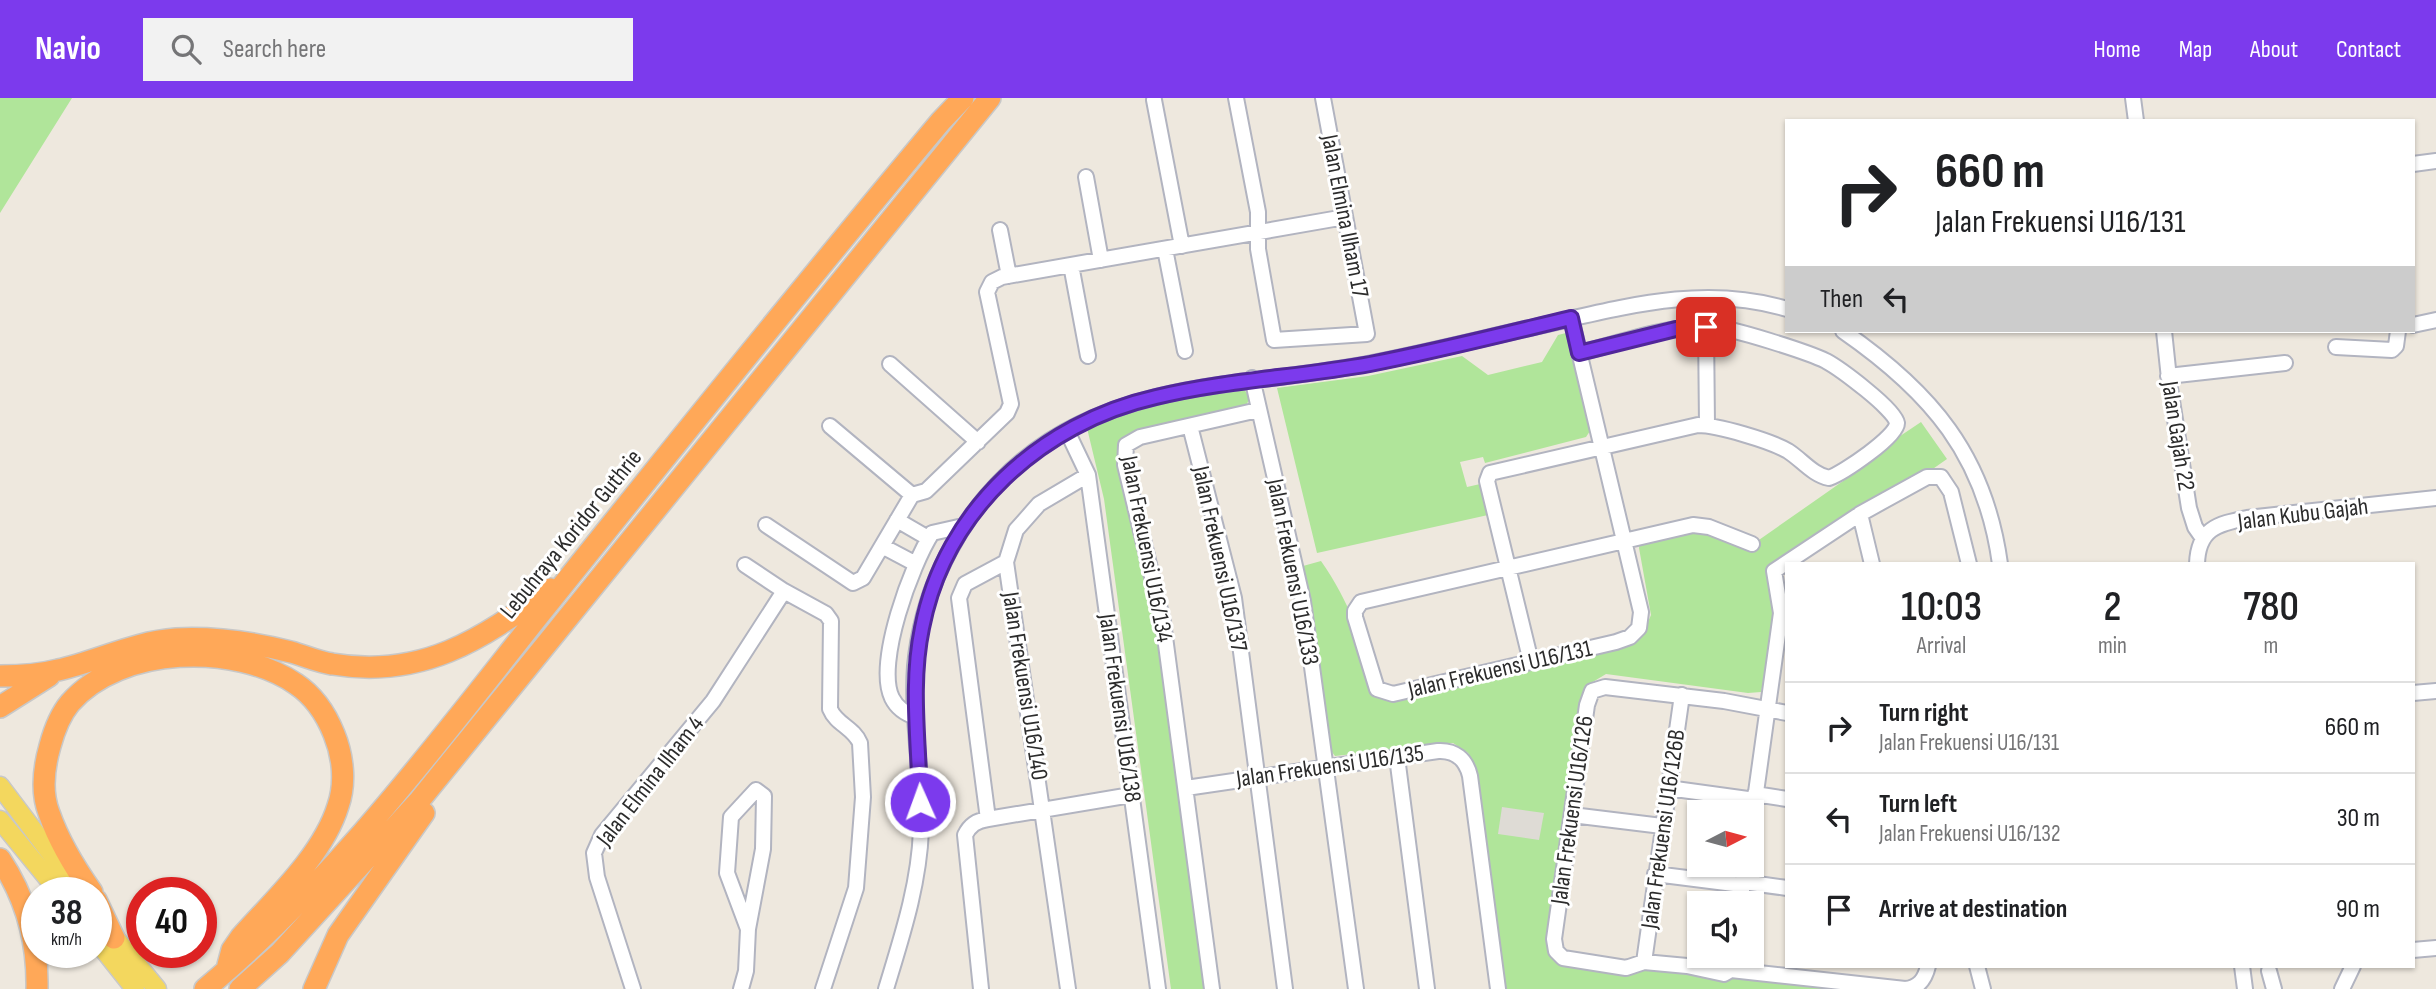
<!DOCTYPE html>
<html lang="en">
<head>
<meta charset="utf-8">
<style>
	body { margin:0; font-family:"Sofia Sans Condensed",sans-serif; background:#f2f2f2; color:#202124; height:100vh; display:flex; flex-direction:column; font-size:26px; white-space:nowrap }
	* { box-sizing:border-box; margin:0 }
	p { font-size:23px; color:#757577 }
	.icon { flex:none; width:38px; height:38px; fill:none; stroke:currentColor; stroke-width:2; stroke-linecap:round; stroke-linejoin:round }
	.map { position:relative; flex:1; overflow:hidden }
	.panel { position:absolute; left:1785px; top:464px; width:630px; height:406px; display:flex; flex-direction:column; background:#fff; border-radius:0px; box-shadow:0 2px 5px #0004 }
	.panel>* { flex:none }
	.banner { position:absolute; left:1785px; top:21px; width:630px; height:214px; border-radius:0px; box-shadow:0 2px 5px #0004; background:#fff; color:#202124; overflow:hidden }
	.needle { width:46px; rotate:84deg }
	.buttons { position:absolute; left:1687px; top:702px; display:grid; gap:14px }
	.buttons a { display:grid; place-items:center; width:77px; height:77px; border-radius:0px; background:#fff; box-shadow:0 2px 5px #0004; font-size:35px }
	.speed { position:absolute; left:21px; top:779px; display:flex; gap:14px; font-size:35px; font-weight:700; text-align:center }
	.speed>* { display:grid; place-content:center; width:91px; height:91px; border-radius:50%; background:#fff; box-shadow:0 2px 5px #0004; line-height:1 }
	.speed small { font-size:18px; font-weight:400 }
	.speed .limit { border:10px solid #d22; background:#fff; color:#111 }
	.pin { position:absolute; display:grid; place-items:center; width:60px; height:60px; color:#fff; margin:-30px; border-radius:14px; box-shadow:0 4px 10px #0006 }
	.me { position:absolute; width:77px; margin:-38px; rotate:358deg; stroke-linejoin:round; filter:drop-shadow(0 0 5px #0008) }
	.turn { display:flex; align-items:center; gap:24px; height:147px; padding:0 35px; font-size:32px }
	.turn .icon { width:91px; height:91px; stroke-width:2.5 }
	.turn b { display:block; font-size:49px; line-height:60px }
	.then { display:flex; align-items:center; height:66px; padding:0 35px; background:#0003; gap:14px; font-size:26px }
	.eta { display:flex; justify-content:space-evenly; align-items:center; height:119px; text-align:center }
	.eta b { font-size:42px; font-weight:600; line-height:49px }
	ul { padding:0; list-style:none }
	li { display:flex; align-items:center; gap:21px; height:91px; padding:0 35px; border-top:2px solid #e0e0e0 }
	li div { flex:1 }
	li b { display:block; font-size:26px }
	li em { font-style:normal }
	header { display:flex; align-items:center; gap:42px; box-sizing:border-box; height:98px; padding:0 35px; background:#7c3aed; color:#fff }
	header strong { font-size:33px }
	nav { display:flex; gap:38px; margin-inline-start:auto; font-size:24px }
	.search { width:490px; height:63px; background:#f2f2f2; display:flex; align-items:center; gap:18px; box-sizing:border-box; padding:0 24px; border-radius:0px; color:#757577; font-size:26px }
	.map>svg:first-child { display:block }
</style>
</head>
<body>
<header>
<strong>Navio</strong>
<div class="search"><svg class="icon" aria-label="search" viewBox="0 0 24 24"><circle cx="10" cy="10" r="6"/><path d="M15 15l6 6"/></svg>Search here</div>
<nav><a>Home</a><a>Map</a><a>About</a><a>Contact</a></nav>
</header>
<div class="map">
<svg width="2436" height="891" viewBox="0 0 2436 891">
	<rect width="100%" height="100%" fill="#eee8de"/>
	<path fill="#b0e59a" d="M0 0H72L0 115Z
		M1570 234 1592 330 1586 339 1485 365 1483 359 1460 364 1467 389 1489 384 1497 415 1317 455 1277 290 1368 278 1462 258 1488 277 1542 264 1558 237Z
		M1239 289C1246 292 1251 298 1247 306L1243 308 1134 333 1122 344 1155 511 1206 891H1171L1104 401 1087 330 1141 309Z
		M1921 324 1947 361 1927 375 1828 430 1766 474 1777 509 1776 519 1761 594 1748 595 1606 576 1586 588 1548 841 1552 851 1636 869 1852 891H1506L1472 662 1468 655 1453 645 1335 658 1329 650 1303 468 1321 463C1349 502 1364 549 1381 592L1644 533 1651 517 1639 450 1640 444 1692 426 1756 444 1846 381 1848 373Z"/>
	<path fill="#dedbd5" d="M1502 709 1544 715 1539 742 1498 736Z"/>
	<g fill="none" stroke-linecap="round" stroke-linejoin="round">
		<defs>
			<path id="minor" d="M1236 0 1258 114V151L1274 242 1367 236 1323 0
				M2133 0 2136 23
				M1154 2 1182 148
				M2413 66 2436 63
				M1086 79 1101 162
				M1000 132 1009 178
				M1165 151 1185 253
				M1071 167 1088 258
				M1571 220 1641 514 1639 530 1630 539 1616 544 1393 596 1377 591 1355 519V513L1361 504 1693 427 1709 429 1752 446
				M2413 227 2436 222
				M1706 229 1707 327
				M1843 233C1931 294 1985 357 2000 466
				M2164 233 2170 290 2189 410 2195 429 2202 439
				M2336 249 2392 252 2396 248 2398 233
				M890 266 978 344
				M2168 278 2285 265
				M1252 280 1303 503 1356 891
				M830 328 912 397
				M1190 328 1234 500 1285 891
				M1067 333 1088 377 1158 891
				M897 422 928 440
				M766 427 853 485 863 480 912 397 926 393 1007 315 1011 306 987 194 992 184 1002 179 1345 119
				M882 448 916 466
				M1006 464 1068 891
				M1872 466 1860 416 1927 379H1941L1951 394 1969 466
				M2197 466C2198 431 2217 426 2247 420L2436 400
				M745 467 784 493 826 516 831 523 830 611C836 626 854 630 860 645L863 699 856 790 823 891
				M1531 564 1487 383 1490 375 1698 327C1717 327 1771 343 1788 353 1802 362 1813 377 1829 380 1843 375 1898 338 1897 325 1895 311 1839 270 1826 263 1808 254 1732 230 1714 229 1669 226 1622 245 1579 255
				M2413 595 2436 593
				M916 619C906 616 897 610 892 600 875 565 912 466 932 435L963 428
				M1397 659 1427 891
				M1186 690 1438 653C1455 652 1466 661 1470 678L1498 891
				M1668 690 1755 702
				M1755 696 1787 701
				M1572 717 1662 728
				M988 721 959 500 965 486 1006 464 1016 432 1039 406 1088 377
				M1752 723 1781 515 1774 473 1860 416
				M1655 776 1742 787
				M1743 784 1787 790
				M1740 805 1746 766
				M2413 852 2436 850
				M1733 858 1731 872 1724 876 1687 868 1644 864 1626 870 1563 860 1556 853 1554 841 1587 607 1592 593 1605 589 1724 603 1787 615
				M1644 864 1682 597
				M1977 868 1983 891
				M2242 868 2245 891
				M1731 872 1905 891C1919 890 1925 881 1928 868
				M2269 873 2274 891
				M633 891 597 779 594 755 602 737 713 603 784 493
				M741 891 746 873 748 831 763 751 764 698 756 692 731 719 727 775 748 831
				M886 891C902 838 919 787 921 732 923 678 911 622 915 568 918 536 927 500 941 470 970 407 1017 356 1080 326 1172 281 1275 285 1372 265 1433 253 1492 238 1552 225 1631 207 1707 187 1787 211
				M981 891 965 737C970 727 976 723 988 721L1131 697
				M1212 891 1163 524 1125 367 1126 347 1140 339 1258 312
				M2342 891 2353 868"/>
			<path id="major" d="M0 688 80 794
				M0 722 59 794
				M106 829 157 891
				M96 842 135 891"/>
			<path id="highway" d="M0 578C20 578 39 577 58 572 98 563 134 544 176 541 216 539 252 544 291 554 305 558 318 564 332 566 422 581 481 542 550 491
				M0 609 49 578
				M0 761C26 800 38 845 37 891
				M92 794C75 770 59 744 49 715 41 694 44 669 50 648 54 633 60 617 70 605 121 547 236 545 296 586 314 598 326 616 334 636 343 658 346 685 338 708 323 757 274 802 241 839L232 852 228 867
				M96 802 114 840
				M205 891C336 782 438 644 543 512 674 348 806 184 941 23L963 0
				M240 891 280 855 419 703 990 0
				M314 891 338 837 424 715"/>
		</defs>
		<use href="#minor" stroke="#b2b4c0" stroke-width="18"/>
		<use href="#major" stroke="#c8c8c8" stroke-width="21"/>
		<use href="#highway" stroke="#c8c8c8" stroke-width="24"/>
		<use href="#minor" stroke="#fff" stroke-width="14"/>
		<use href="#major" stroke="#f3d75e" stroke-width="18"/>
		<use href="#highway" stroke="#ffa858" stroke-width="21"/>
	</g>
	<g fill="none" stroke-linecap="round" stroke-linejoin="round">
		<defs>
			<path id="route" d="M920 704C919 645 910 587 922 530 945 412 1041 325 1156 299 1226 282 1299 279 1370 266 1437 253 1504 236 1571 220L1579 255 1676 231 1706 229"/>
		</defs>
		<use href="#route" stroke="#51269a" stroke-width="18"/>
		<use href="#route" stroke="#7c3aed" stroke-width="12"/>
	</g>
	<g text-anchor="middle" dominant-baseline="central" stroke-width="6" stroke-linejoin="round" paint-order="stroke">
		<g font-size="24" fill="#2c2c2c" stroke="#fff">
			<text transform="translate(1345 118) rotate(79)">Jalan Elmina Ilham 17</text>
			<text transform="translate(2178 338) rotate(81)">Jalan Gajah 22</text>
			<text transform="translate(2303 416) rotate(-7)">Jalan Kubu Gajah</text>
			<text transform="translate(571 436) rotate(-51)">Lebuhraya Koridor Guthrie</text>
			<text transform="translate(1147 451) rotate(79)">Jalan Frekuensi U16/134</text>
			<text transform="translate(1220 461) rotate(78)">Jalan Frekuensi U16/137</text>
			<text transform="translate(1293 474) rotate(79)">Jalan Frekuensi U16/133</text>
			<text transform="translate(1500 571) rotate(-13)">Jalan Frekuensi U16/131</text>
			<text transform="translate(1025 588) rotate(81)">Jalan Frekuensi U16/140</text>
			<text transform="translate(1120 610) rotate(82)">Jalan Frekuensi U16/138</text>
			<text transform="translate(1330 668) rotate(-8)">Jalan Frekuensi U16/135</text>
			<text transform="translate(650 683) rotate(-52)">Jalan Elmina Ilham 4</text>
			<text transform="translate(1572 712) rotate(-82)">Jalan Frekuensi U16/126</text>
			<text transform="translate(1663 731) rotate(-82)">Jalan Frekuensi U16/126B</text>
		</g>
	</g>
</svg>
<div class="buttons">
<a><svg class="needle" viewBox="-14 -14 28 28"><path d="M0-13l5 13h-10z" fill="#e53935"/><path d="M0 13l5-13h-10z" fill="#757577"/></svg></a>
<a><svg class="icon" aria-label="sound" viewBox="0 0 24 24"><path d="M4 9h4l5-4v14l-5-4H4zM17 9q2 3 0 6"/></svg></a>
</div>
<div class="speed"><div>38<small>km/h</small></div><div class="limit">40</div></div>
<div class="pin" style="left:1706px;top:229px;background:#d93025"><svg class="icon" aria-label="arrive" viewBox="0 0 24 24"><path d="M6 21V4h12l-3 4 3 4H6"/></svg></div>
<svg class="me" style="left:920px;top:704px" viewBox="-20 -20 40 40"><circle r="17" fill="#7c3aed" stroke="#fff" stroke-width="3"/><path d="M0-11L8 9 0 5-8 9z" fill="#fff"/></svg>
<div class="banner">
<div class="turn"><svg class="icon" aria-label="right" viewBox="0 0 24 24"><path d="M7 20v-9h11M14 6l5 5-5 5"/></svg><div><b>660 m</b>Jalan Frekuensi U16/131</div></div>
<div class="then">Then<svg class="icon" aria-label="left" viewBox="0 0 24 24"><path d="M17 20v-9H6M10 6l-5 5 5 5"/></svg></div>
</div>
<section class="panel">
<div class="eta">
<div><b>10:03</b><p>Arrival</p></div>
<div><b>2</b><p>min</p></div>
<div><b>780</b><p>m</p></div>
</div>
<ul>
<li><svg class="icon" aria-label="right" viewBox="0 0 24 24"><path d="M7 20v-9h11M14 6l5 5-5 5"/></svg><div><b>Turn right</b><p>Jalan Frekuensi U16/131</p></div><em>660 m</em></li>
<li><svg class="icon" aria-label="left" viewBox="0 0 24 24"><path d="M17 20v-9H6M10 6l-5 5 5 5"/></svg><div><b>Turn left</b><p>Jalan Frekuensi U16/132</p></div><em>30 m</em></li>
<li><svg class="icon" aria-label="arrive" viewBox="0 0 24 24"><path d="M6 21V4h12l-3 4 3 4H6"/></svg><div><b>Arrive at destination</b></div><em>90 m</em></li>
</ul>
</section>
</div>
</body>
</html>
